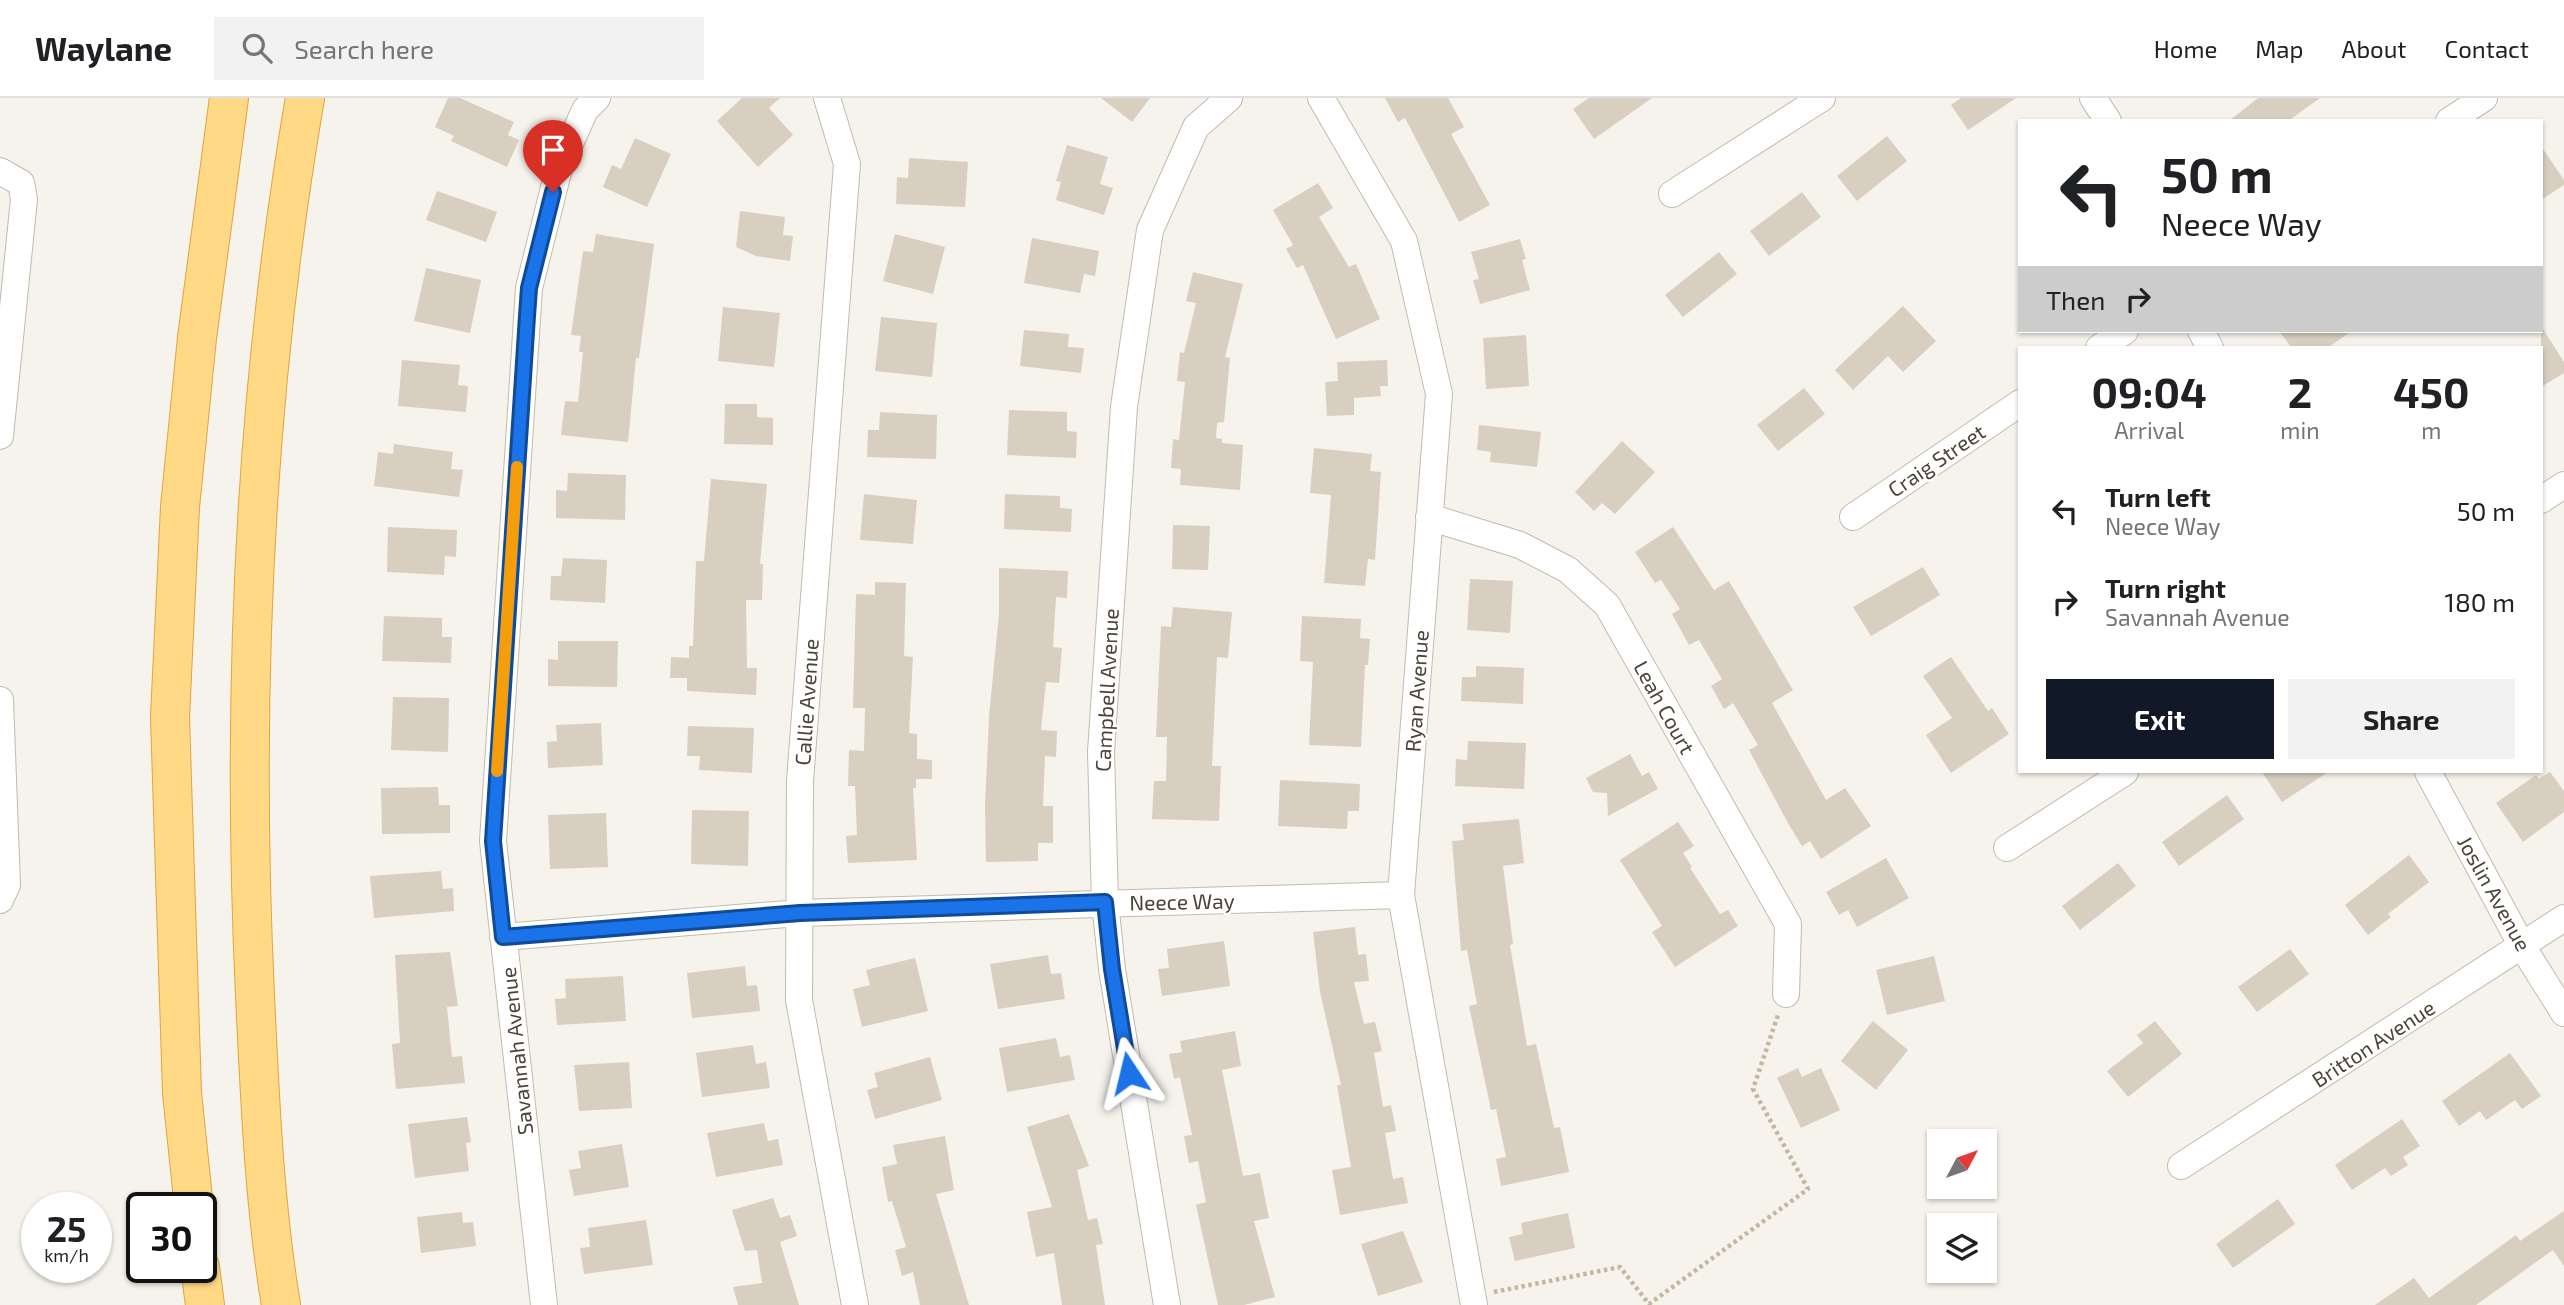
<!DOCTYPE html>
<html lang="en">
<head>
<meta charset="utf-8">
<style>
	body { margin:0; font-family:"Exo 2",sans-serif; background:#f2f2f2; color:#202124; height:100vh; display:flex; flex-direction:column; font-size:26px; white-space:nowrap }
	* { box-sizing:border-box; margin:0 }
	p { font-size:23px; color:#757577 }
	.icon { flex:none; width:38px; height:38px; fill:none; stroke:currentColor; stroke-width:2; stroke-linecap:round; stroke-linejoin:round }
	.map { position:relative; flex:1; overflow:hidden }
	.sheet { position:absolute; left:2018px; top:248px; width:525px; height:427px; display:flex; flex-direction:column; background:#fff; border-radius:0px; box-shadow:0 2px 5px #0004 }
	.sheet>* { flex:none }
	.top-card { position:absolute; left:2018px; top:21px; width:525px; height:214px; border-radius:0px; box-shadow:0 2px 5px #0004; background:#fff; color:#202124; overflow:hidden }
	.needle { width:46px; rotate:49deg }
	.controls { position:absolute; left:1927px; top:1031px; display:grid; gap:14px }
	.controls a { display:grid; place-items:center; width:70px; height:70px; border-radius:0px; background:#fff; box-shadow:0 2px 5px #0004; font-size:35px }
	.speed { position:absolute; left:21px; top:1094px; display:flex; gap:14px; font-size:35px; font-weight:700; text-align:center }
	.speed>* { display:grid; place-content:center; width:91px; height:91px; border-radius:50%; background:#fff; box-shadow:0 2px 5px #0004; line-height:1 }
	.speed small { font-size:18px; font-weight:400 }
	.speed .limit { border:4px solid #111; border-radius:10px; background:#fff; color:#111 }
	.pin { position:absolute; display:grid; place-items:center; width:60px; height:60px; color:#fff; margin:-72px -30px; border-radius:50% 50% 50% 0; rotate:-45deg; box-shadow:0 0 7px #0007 }
	.pin .icon { rotate:45deg }
	.me { position:absolute; width:77px; margin:-38px; rotate:350deg; stroke-linejoin:round; filter:drop-shadow(0 0 5px #0008) }
	.turn { display:flex; align-items:center; gap:24px; height:147px; padding:0 28px; font-size:32px }
	.turn .icon { width:91px; height:91px; stroke-width:2.5 }
	.turn b { display:block; font-size:49px; line-height:60px }
	.then { display:flex; align-items:center; height:66px; padding:0 28px; background:#0003; gap:14px; font-size:26px }
	.eta { display:flex; justify-content:space-evenly; align-items:center; height:119px; text-align:center }
	.eta b { font-size:42px; font-weight:700; line-height:49px }
	.cta { display:flex; gap:14px; margin-top:auto; padding:14px 28px }
	.cta a { flex:1; height:80px; border-radius:0px; background:#111827; color:#fff; font-size:28px; font-weight:700; line-height:80px; text-align:center }
	.cta a+a { background:#f2f2f2; color:#202124 }
	ul { padding:0; list-style:none }
	li { display:flex; align-items:center; gap:21px; height:91px; padding:0 28px }
	li div { flex:1 }
	li b { display:block; font-size:26px }
	li em { font-style:normal }
	header { display:flex; align-items:center; gap:42px; box-sizing:border-box; height:98px; padding:0 35px; background:#fff; border-bottom:2px solid #e0e0e0 }
	header strong { font-size:33px }
	nav { display:flex; gap:38px; margin-inline-start:auto; font-size:24px }
	.search { width:490px; height:63px; background:#f2f2f2; display:flex; align-items:center; gap:18px; box-sizing:border-box; padding:0 24px; border-radius:0px; color:#757577; font-size:26px }
	.map>svg:first-child { display:block }
</style>
</head>
<body>
<header>
<strong>Waylane</strong>
<div class="search"><svg class="icon" aria-label="search" viewBox="0 0 24 24"><circle cx="10" cy="10" r="6"/><path d="M15 15l6 6"/></svg>Search here</div>
<nav><a>Home</a><a>Map</a><a>About</a><a>Contact</a></nav>
</header>
<div class="map">
<svg width="2564" height="1207" viewBox="0 0 2564 1207">
	<rect width="100%" height="100%" fill="#f6f3ec"/>
	<path fill="#d8cfc1" d="M448 0H460L514 24 508 37 519 42 507 69 451 43 454 38 435 29Z
		M742 0H780L769 10 793 37 758 69 717 23Z
		M1101 0H1150L1132 24Z
		M1385 0H1448L1464 29 1451 36 1490 107 1459 124 1405 20 1398 24Z
		M1589 0H1652L1594 41 1573 11Z
		M1961 0H2016L1968 32 1951 7Z
		M2258 0H2320L2288 23H2229Z
		M1887 38 1907 63 1857 103 1837 78Z
		M635 40 671 56 647 109 603 89 612 67 621 71Z
		M1067 47 1108 59 1100 86 1113 90 1104 117 1056 102 1061 84 1056 83Z
		M2541 48 2564 82V87L2541 102Z
		M909 60 968 64 965 109 896 106 897 79 908 80Z
		M1318 85 1333 110 1319 119 1349 169 1356 166 1380 221 1336 241 1303 167 1297 170 1286 151 1293 147 1273 112Z
		M437 93 497 114 486 144 426 122Z
		M1802 94 1821 119 1769 158 1750 133Z
		M740 113 785 119 783 137 793 138 790 163 756 158 736 149Z
		M596 136 654 146 639 260H636L628 344 561 337 565 303 578 304 583 254H579L581 238 571 237 583 153 593 154Z
		M895 136 945 149 933 196 883 183Z
		M1032 140 1099 153 1095 178 1084 176 1080 195 1024 185Z
		M1520 141 1526 161 1522 162 1530 192 1480 206 1473 182 1479 181 1471 154Z
		M1719 154 1737 176 1683 219 1665 197Z
		M426 170 481 182 470 235 414 223Z
		M1193 174 1243 186 1225 259 1230 260 1224 324 1217 325 1216 340 1222 341V345L1243 347 1240 392 1180 387 1181 371 1171 370 1173 341 1179 342 1185 284 1177 283 1180 254 1184 255 1196 205 1186 203Z
		M1903 208 1936 243 1903 274 1888 258 1853 292 1835 272Z
		M723 209 780 215 774 269 718 263Z
		M881 219 937 225 932 279 875 273Z
		M2541 228 2564 264V275L2541 289Z
		M1024 232 1069 236 1068 249 1084 250 1081 275 1020 268Z
		M2279 233H2352L2327 250H2292Z
		M1526 237 1529 288 1486 291 1483 240Z
		M402 262 460 267 458 287 468 288 466 314 398 308Z
		M1387 262 1388 288H1380L1381 298 1354 300V317L1327 318 1325 284 1338 283 1337 264Z
		M1804 290 1825 316 1778 353 1757 327Z
		M725 306H757V319L773 320V347L724 346Z
		M1009 312 1067 314V333L1077 334 1076 360 1007 357Z
		M880 314 937 317 936 361 867 359 868 332H879Z
		M1479 327 1541 334 1537 369 1490 364 1491 354 1477 352Z
		M1622 343 1655 374 1615 416 1602 405 1594 413 1575 394Z
		M394 346 453 354 451 371 463 372 459 399 374 388 378 354 393 356Z
		M1314 350 1372 356 1370 373 1381 374 1375 462 1368 461 1365 488 1324 485 1331 397 1310 395Z
		M568 375 626 377 625 422 556 420V392L567 393Z
		M711 381 767 386 760 466H763L762 502H746L747 570H757L756 597 687 593V580H670L671 559 689 560V548H693L696 463H704Z
		M864 396 917 402 913 446 860 442Z
		M1005 396 1060 398V410L1072 411 1071 434 1004 431Z
		M1173 427 1210 428 1208 472 1172 471Z
		M388 429 457 432 456 459 445 458 444 477 387 474Z
		M1673 429 1714 492 1729 483 1793 592 1772 605 1826 702 1845 690 1871 728 1821 761 1810 743 1802 748 1789 727 1749 652 1758 647 1733 605 1724 611 1711 588 1722 581 1699 542 1689 547 1672 516 1680 511 1661 482 1655 485 1635 454Z
		M563 460 607 462 605 505 550 502 551 478H561Z
		M1923 469 1940 497 1871 538 1853 509Z
		M999 470 1068 473 1067 500 1056 499 1053 549 1062 550 1059 585 1046 584 1041 632 1057 633 1056 659 1045 658 1043 708H1053V745H1038V763L986 764 985 708 989 618 999 516Z
		M1470 481 1513 483 1510 535 1467 532Z
		M875 484 906 485 904 558 913 559 909 635 917 636V661L932 662V681H916V690H913L917 762 848 765 846 738 857 737 855 688H848L849 652 864 653 865 610H853L856 496 875 497Z
		M1173 509 1232 514 1228 560 1217 559 1212 668H1221L1219 723 1152 721 1154 683H1166L1167 639H1156L1161 528 1171 529Z
		M384 518 442 520V539H452L451 565 382 563Z
		M1302 518 1361 521 1360 540 1370 541 1368 567H1365L1361 649 1309 647 1313 564 1300 563Z
		M558 543H618L617 589 548 588V561L558 562Z
		M1951 559 1988 613 1992 610 2009 636 1951 675 1926 637 1952 620 1923 578Z
		M1476 568 1524 570 1523 606 1461 603 1462 579H1476Z
		M393 599 449 600 448 654 391 652Z
		M601 625 603 667 548 670 547 644 557 643 556 627Z
		M688 628 754 630 752 675 699 672 700 658H687Z
		M1468 643 1526 645 1524 691 1455 688 1456 661 1467 662Z
		M1630 656 1642 678 1649 674 1658 691 1608 718 1607 695 1593 694 1586 680Z
		M2262 674H2328L2282 704Z
		M2550 674 2564 693V714L2523 744 2496 705 2536 677 2539 681Z
		M1280 682 1360 686 1359 713H1348L1347 731 1278 728Z
		M438 689 439 707H450V735L382 736 381 690Z
		M2227 697 2244 721 2179 768 2162 744Z
		M692 712 749 713 748 768 691 766Z
		M606 715 608 769 550 771 548 717Z
		M1519 721 1524 765 1503 768 1513 846 1510 847 1527 948 1536 946 1554 1030 1560 1029 1569 1074 1501 1088 1496 1061 1506 1059 1496 1011 1491 1012 1469 908 1477 906 1467 852 1461 853 1452 743 1464 742 1462 726Z
		M1678 724 1694 748 1683 755 1692 769 1690 770 1720 816 1728 812 1738 828 1675 869 1652 834 1662 828 1620 762Z
		M2409 757 2429 784 2388 816 2391 819 2368 837 2345 807Z
		M1886 760 1909 800 1857 829 1848 812 1839 817 1826 794Z
		M2118 765 2136 788 2080 832 2062 808Z
		M441 773 443 791 453 790 454 813 374 820 370 778Z
		M1355 829 1358 857 1366 856 1369 883 1354 884 1364 926 1375 924 1382 953 1374 955 1383 1009 1391 1007 1396 1033 1385 1035 1393 1081 1403 1079 1408 1105 1340 1117 1332 1072 1351 1069 1337 987H1341L1320 894 1313 834Z
		M1224 843 1230 888 1162 898 1158 871 1169 870 1167 851Z
		M2290 851 2309 876 2257 914 2238 889Z
		M450 854 458 908 447 909 452 959 462 958 465 985 396 991 392 946 400 945 395 857Z
		M1048 857 1051 876 1061 875 1065 901 998 911 990 866Z
		M1934 858 1945 903 1887 917 1876 872Z
		M915 860 928 913 862 929 853 891 870 887 866 872Z
		M745 868 747 888 757 887 760 913 692 920 687 875Z
		M623 878 626 923 557 927 555 901 566 900 565 881Z
		M1873 923 1908 952 1876 992 1841 963Z
		M2155 923 2182 956 2128 999 2107 973 2143 945 2137 937Z
		M1235 933 1241 968 1222 972 1243 1078 1260 1075 1269 1120 1254 1123 1275 1199 1244 1207H1218L1196 1107 1206 1104 1198 1063 1189 1065 1184 1038 1192 1037 1180 979 1174 981 1169 956 1182 954 1180 943Z
		M1056 940 1060 959 1070 957 1075 982 1007 994 999 950Z
		M753 947 756 966 766 964 770 990 702 999 696 955Z
		M2510 955 2541 998 2522 1011 2515 1002 2486 1022 2480 1013 2459 1028 2442 1003Z
		M930 959 942 1002 875 1021 867 992 878 989 874 975Z
		M629 964 632 1010 579 1013 574 967Z
		M1798 970 1802 979 1821 970 1840 1012 1801 1030 1777 980Z
		M1069 1016 1089 1068 1077 1072 1088 1122 1097 1120 1103 1146 1096 1147 1105 1207H1062L1054 1155 1036 1159 1027 1114 1052 1109 1027 1029Z
		M467 1019 471 1044 466 1045 469 1073 415 1080 408 1026Z
		M2402 1021 2420 1048 2403 1059 2408 1067 2391 1078 2385 1070 2352 1092 2335 1067Z
		M764 1025 768 1043 778 1041 783 1067 716 1079 707 1035Z
		M945 1038 954 1092 936 1096 969 1207H920L913 1174 902 1178 895 1152 906 1149 892 1103 888 1104 882 1069 897 1066 893 1047Z
		M622 1046 629 1089 574 1098 569 1072 581 1070 578 1053Z
		M773 1100 780 1120 790 1117 797 1138 780 1144 799 1207H738L733 1189 762 1185 757 1152 745 1153 732 1112Z
		M2278 1101 2295 1126 2233 1170 2216 1146Z
		M2564 1113V1168L2553 1152 2476 1207H2375L2414 1180 2429 1200 2516 1137 2520 1143Z
		M462 1114 463 1125 473 1124 476 1148 421 1155 417 1119Z
		M1568 1115 1575 1150 1515 1163 1509 1139 1523 1136 1521 1125Z
		M646 1122 653 1167 584 1176 580 1150 590 1149 588 1130Z
		M1403 1133 1423 1184 1378 1198 1361 1146Z"/>
	<g fill="none" stroke-linecap="round" stroke-linejoin="round">
		<defs>
			<path id="minor" d="M827 0 847 66 800 683 799 902 855 1207
				M1321 0 1404 143 1439 296 1401 797 1474 1207
				M2093 0 2108 23
				M2449 23 2484 0
				M0 73 21 85 24 101 0 338
				M1672 96 1822 0
				M2201 233 2210 250
				M2099 250 2125 233
				M2541 402 2564 387
				M1429 419 1520 447 1568 472 1607 507 1788 826 1786 896
				M1853 419 2020 305
				M0 602 7 787 0 802
				M2428 674 2522 848 2564 915
				M2007 750 2125 674
				M503 839 800 815 1401 797
				M2181 1068 2564 820
				M544 1207 493 743 529 190 559 70 585 12 597 0
				M1167 1207 1112 871 1105 804 1101 654 1124 309 1150 132 1196 29 1229 0"/>
			<path id="trunk" d="M194 1110 182 995 170 619 180 409 197 240 229 0
				M200 1169 205 1207
				M281 1207C264 1105 260 1001 255 898 241 598 254 296 305 0"/>
		</defs>
		<use href="#minor" stroke="#c2bbae" stroke-width="28"/>
		<use href="#trunk" stroke="#e0a43c" stroke-width="40"/>
		<path stroke="#c4b79f" stroke-width="4.5" stroke-dasharray="3.5 3.5" stroke-linecap="butt" d="M1494 1194 1620 1169 1649 1206 1808 1091 1753 991 1778 917"/>
		<use href="#minor" stroke="#fff" stroke-width="26"/>
		<use href="#trunk" stroke="#ffd985" stroke-width="38"/>
	</g>
	<g fill="none" stroke-linecap="round" stroke-linejoin="round">
		<defs>
			<path id="route" d="M553 94 529 190 527 218 493 743 503 839 800 815 1105 804 1112 871 1129 975"/>
		</defs>
		<use href="#route" stroke="#114b97" stroke-width="18"/>
		<use href="#route" stroke="#1a73e8" stroke-width="12"/>
		<path stroke="#f59e0b" stroke-width="12" d="M497 673 517 369"/>
	</g>
	<g text-anchor="middle" dominant-baseline="central" stroke-width="5" stroke-linejoin="round" paint-order="stroke">
		<g font-size="21" fill="#4b4439" stroke="#fff">
			<text transform="translate(1936 362) rotate(-34)">Craig Street</text>
			<text transform="translate(1106 592) rotate(-87)">Campbell Avenue</text>
			<text transform="translate(1416 593) rotate(-86)">Ryan Avenue</text>
			<text transform="translate(806 604) rotate(-86)">Callie Avenue</text>
			<text transform="translate(1665 609) rotate(61)">Leah Court</text>
			<text transform="translate(2495 795) rotate(61)">Joslin Avenue</text>
			<text transform="translate(1182 803) rotate(-1)">Neece Way</text>
			<text transform="translate(2373 945) rotate(-33)">Britton Avenue</text>
			<text transform="translate(516 953) rotate(-96)">Savannah Avenue</text>
		</g>
	</g>
</svg>
<div class="controls">
<a><svg class="needle" viewBox="-14 -14 28 28"><path d="M0-13l5 13h-10z" fill="#e53935"/><path d="M0 13l5-13h-10z" fill="#757577"/></svg></a>
<a><svg class="icon" aria-label="layers" viewBox="0 0 24 24"><path d="M12 4l9 5-9 5-9-5zM3 14l9 5 9-5"/></svg></a>
</div>
<div class="speed"><div>25<small>km/h</small></div><div class="limit">30</div></div>
<div class="pin" style="left:553px;top:94px;background:#d93025"><svg class="icon" aria-label="arrive" viewBox="0 0 24 24"><path d="M6 21V4h12l-3 4 3 4H6"/></svg></div>
<svg class="me" style="left:1129px;top:975px" viewBox="-20 -20 40 40"><path d="M0-17L14 15 0 8-14 15z" fill="#1a73e8" stroke="#fff" stroke-width="4"/></svg>
<div class="top-card">
<div class="turn"><svg class="icon" aria-label="left" viewBox="0 0 24 24"><path d="M17 20v-9H6M10 6l-5 5 5 5"/></svg><div><b>50 m</b>Neece Way</div></div>
<div class="then">Then<svg class="icon" aria-label="right" viewBox="0 0 24 24"><path d="M7 20v-9h11M14 6l5 5-5 5"/></svg></div>
</div>
<section class="sheet">
<div class="eta">
<div><b>09:04</b><p>Arrival</p></div>
<div><b>2</b><p>min</p></div>
<div><b>450</b><p>m</p></div>
</div>
<ul>
<li><svg class="icon" aria-label="left" viewBox="0 0 24 24"><path d="M17 20v-9H6M10 6l-5 5 5 5"/></svg><div><b>Turn left</b><p>Neece Way</p></div><em>50 m</em></li>
<li><svg class="icon" aria-label="right" viewBox="0 0 24 24"><path d="M7 20v-9h11M14 6l5 5-5 5"/></svg><div><b>Turn right</b><p>Savannah Avenue</p></div><em>180 m</em></li>
</ul>
<div class="cta"><a>Exit</a><a>Share</a></div>
</section>
</div>
</body>
</html>
